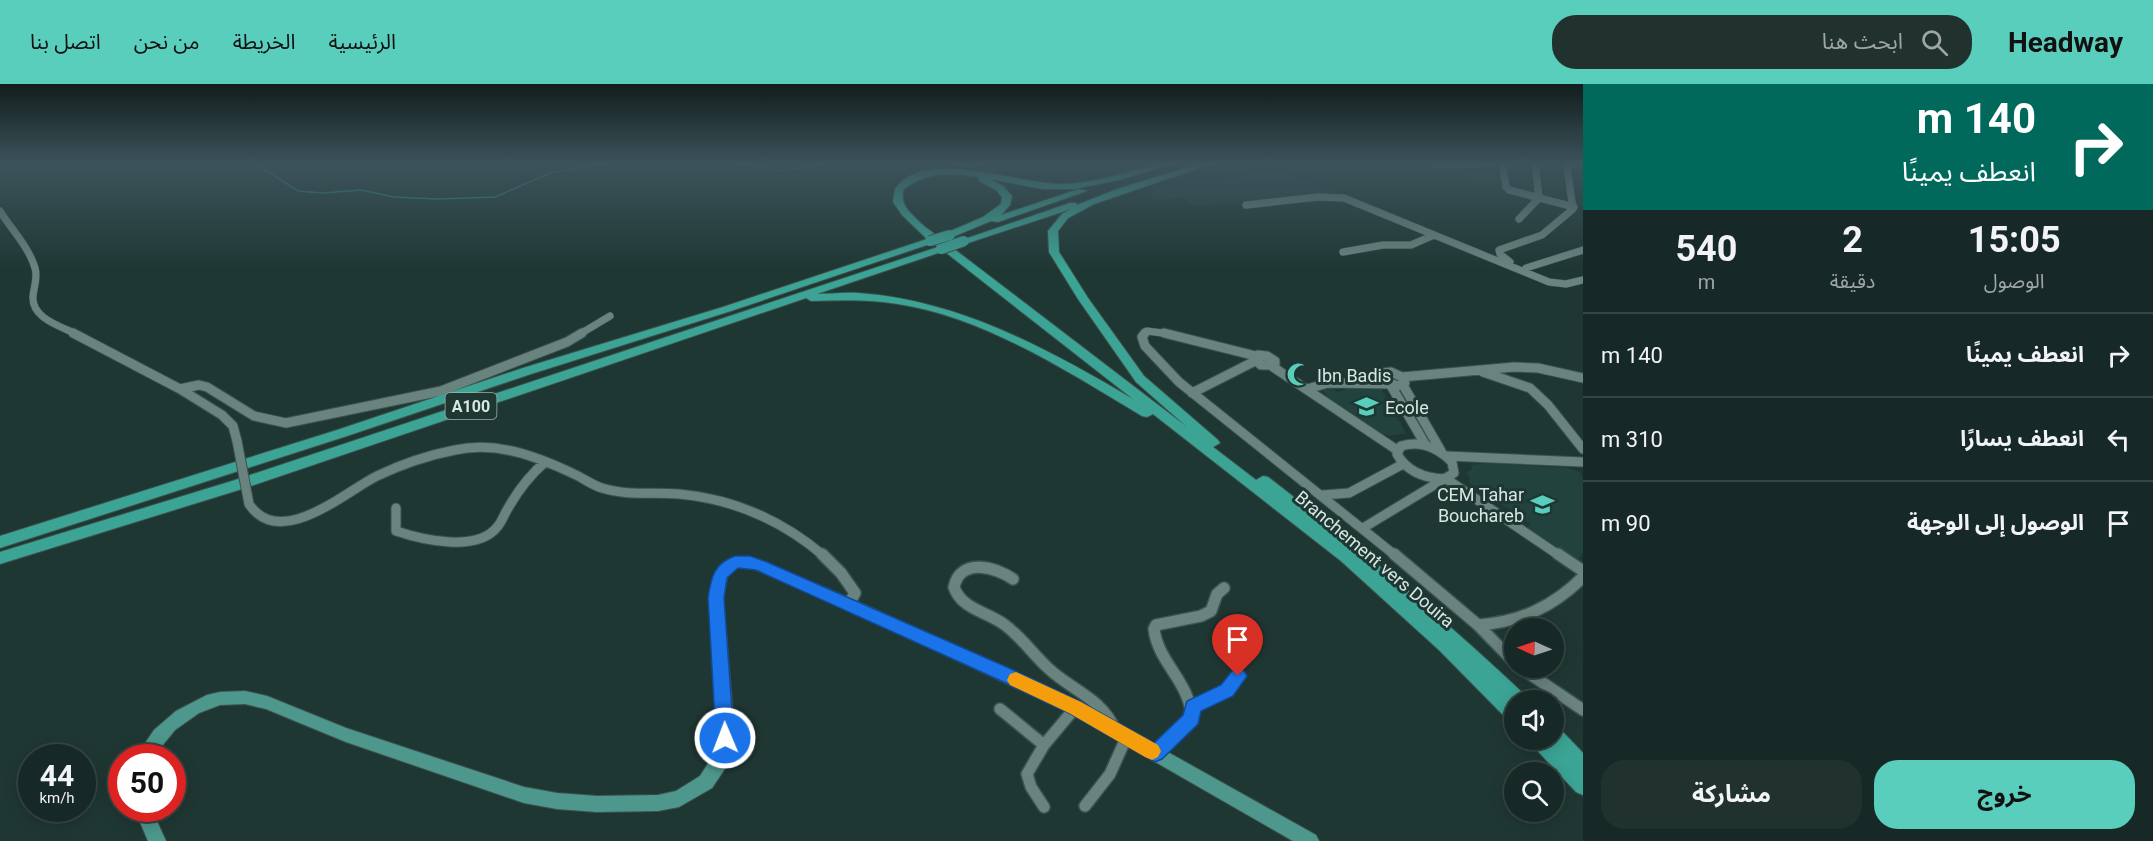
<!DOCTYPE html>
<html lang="ar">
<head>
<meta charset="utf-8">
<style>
	body { margin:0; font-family:Roboto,"Noto Sans Arabic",sans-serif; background:#20312e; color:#f1f3f6; direction:rtl; height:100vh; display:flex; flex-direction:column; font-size:22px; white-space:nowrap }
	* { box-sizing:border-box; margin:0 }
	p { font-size:20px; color:#9ea6a7 }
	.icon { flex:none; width:33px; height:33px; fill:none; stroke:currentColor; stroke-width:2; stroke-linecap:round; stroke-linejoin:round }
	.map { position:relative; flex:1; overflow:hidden; direction:ltr }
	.panel { display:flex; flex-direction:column; background:#172926; width:570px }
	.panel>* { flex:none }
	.top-card { background:#00695c; color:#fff; overflow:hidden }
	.needle { width:39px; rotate:273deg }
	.tools { position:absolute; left:1504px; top:534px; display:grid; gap:12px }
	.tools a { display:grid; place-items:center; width:60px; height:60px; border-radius:50%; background:#172926; box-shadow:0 3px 15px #0003,0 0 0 2px #364543; font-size:30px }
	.speed { position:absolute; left:18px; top:660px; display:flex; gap:12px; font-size:30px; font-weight:700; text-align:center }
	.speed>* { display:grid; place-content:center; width:78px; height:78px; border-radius:50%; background:#172926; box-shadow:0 3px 15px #0003,0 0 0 2px #364543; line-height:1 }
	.speed small { font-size:15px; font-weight:400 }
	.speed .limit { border:9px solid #d22; background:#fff; color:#111 }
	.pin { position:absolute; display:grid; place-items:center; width:51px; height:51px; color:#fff; margin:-62px -26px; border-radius:50% 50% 50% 0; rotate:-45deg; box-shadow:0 0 6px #0007 }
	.pin .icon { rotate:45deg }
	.me { position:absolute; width:66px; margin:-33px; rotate:359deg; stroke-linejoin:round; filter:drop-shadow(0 0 4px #0008) }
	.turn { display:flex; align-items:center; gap:21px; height:126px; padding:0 18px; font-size:27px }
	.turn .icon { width:78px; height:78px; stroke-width:2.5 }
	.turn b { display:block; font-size:42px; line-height:51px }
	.eta { display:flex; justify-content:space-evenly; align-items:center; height:102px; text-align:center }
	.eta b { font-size:36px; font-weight:700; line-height:42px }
	.cta { display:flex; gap:12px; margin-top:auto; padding:12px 18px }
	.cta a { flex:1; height:69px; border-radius:24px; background:#5acebd; color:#111; font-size:24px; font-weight:700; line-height:69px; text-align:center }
	.cta a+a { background:#20312e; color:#f1f3f6 }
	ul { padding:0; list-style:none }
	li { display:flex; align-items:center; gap:18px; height:84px; padding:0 18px; border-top:2px solid #364543 }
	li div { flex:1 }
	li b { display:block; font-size:22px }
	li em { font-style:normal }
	header { display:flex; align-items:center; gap:36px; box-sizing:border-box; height:84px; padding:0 30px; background:#5acebd; color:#111 }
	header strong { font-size:28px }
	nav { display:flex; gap:33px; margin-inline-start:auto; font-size:21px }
	.search { width:420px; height:54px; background:#20312e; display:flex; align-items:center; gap:15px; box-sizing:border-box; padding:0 21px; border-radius:24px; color:#9ea6a7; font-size:22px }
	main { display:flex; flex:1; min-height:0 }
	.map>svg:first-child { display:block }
</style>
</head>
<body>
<header>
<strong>Headway</strong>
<div class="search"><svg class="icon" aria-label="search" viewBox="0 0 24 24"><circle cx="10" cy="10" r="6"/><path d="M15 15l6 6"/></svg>ابحث هنا</div>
<nav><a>الرئيسية</a><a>الخريطة</a><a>من نحن</a><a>اتصل بنا</a></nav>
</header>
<main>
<section class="panel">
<div class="top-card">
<div class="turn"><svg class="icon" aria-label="right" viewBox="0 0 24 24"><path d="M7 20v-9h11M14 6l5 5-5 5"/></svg><div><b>140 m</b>انعطف يمينًا</div></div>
</div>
<div class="eta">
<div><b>15:05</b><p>الوصول</p></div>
<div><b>2</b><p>دقيقة</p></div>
<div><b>540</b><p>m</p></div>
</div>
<ul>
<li><svg class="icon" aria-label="right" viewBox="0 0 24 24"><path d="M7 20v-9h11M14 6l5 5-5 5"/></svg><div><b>انعطف يمينًا</b></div><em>140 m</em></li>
<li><svg class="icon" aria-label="left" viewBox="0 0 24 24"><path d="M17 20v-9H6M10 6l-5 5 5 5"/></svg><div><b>انعطف يسارًا</b></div><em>310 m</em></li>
<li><svg class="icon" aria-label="arrive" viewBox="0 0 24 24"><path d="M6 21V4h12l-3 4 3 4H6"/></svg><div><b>الوصول إلى الوجهة</b></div><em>90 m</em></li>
</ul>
<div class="cta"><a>خروج</a><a>مشاركة</a></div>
</section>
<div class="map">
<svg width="1583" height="757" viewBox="0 0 1583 757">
	<rect width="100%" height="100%" fill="#1f3733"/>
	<path fill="#21423d" d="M1486 82 1492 85 1500 99 1476 101 1453 83Z
		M1281 88 1342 111 1295 115 1291 112 1193 122 1184 114 1152 117 1151 112 1154 105 1163 101Z
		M1356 302 1381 304 1406 349 1390 352 1381 349 1326 312 1322 305 1329 303 1338 308Z
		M1484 379 1568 384 1580 388 1583 394V468L1579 475 1571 473 1527 444 1531 440 1469 399 1470 394 1466 389 1472 385 1471 381Z"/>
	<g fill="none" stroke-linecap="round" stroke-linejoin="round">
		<path stroke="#268a7d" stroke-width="1.5" d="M255 79 298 107 323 109 361 106 394 113 437 115 495 113 550 89 606 79
			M740 79 777 87 818 82 824 79
			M859 79H948L971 83 985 79
			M1060 79H1066"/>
		<defs>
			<path id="minor-far2" d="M1502 79 1506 103 1509 106 1574 123
				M1435 81 1492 79
				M1246 121 1318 113 1344 114 1549 198 1566 200 1583 196
				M0 127C11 145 29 163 35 184 38 194 34 202 33 212 31 234 60 242 76 250
				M1519 135 1539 114 1535 79
				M1343 168 1383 161H1411L1434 151
				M1510 178 1500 170 1499 166 1542 151 1573 125 1567 83 1575 79
				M1526 184 1583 166
				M580 250 610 232
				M1144 250 1147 247 1170 250"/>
			<path id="minor-far1" d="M73 249 180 305 222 331 233 342 237 357
				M1145 249 1142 253 1145 262 1179 298 1396 472
				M1164 249 1256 272
				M1258 271 1267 272 1275 277V281H1261L1254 275Z
				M1273 283 1397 366
				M1391 288 1402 293 1405 299 1397 302 1383 296 1382 289Z
				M1483 288 1530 304 1548 321 1583 365
				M1402 293 1514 283 1538 284 1583 294
				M1403 301 1441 367
				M180 305 199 301 207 303 254 332 286 339 441 307 567 258 582 249
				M1307 305 1328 299 1390 300 1425 360
				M1192 309 1255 277
				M1447 372 1583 378
				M1445 394 1560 472
				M1323 411 1349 409 1403 380
				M249 420C280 467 346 407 377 392 402 380 429 371 455 366 497 357 536 372 574 390 583 394 592 401 602 404 627 412 654 408 679 410 733 415 783 437 824 472
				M396 424V447C423 456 478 469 498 442 502 437 504 431 507 426 517 408 530 391 545 378
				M1363 444 1454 389 1452 378C1438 364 1421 356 1401 362L1397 370C1407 388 1424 394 1444 395"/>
			<path id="minor" d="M822 470 841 489 855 509 849 520
				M1394 470 1478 541 1515 579
				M1558 470 1583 487
				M1013 495C996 483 960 473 954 503 961 525 988 528 1005 541 1021 553 1033 570 1048 584 1071 606 1102 614 1115 646
				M1478 541C1520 538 1553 523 1583 493
				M1521 584 1583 626
				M1193 622 1227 607 1238 592
				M1000 625 1044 661 1075 624
				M1044 661 1027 690 1031 703 1044 723
				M1155 669 1192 635C1190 597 1158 579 1154 545L1156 541 1201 532 1211 527 1217 510 1224 504
				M1085 722 1110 690 1127 652"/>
			<path id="major" d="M740 473 755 474 854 516 1080 619 1316 751 1319 757H1293L1070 629 844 524 749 483 736 484 728 490 723 514 734 642 732 667 724 686 712 704 679 723 658 727 597 728 557 725 524 719 346 658 266 625 245 620 220 621 199 629 175 646 152 674H135L154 646 176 627 207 611 220 608 245 607 267 612 346 644 524 703 557 709 597 712 658 711 676 707 700 692 716 667 718 642 709 514C713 491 715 477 740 473Z
				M134 724H151L166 757H148Z"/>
			<path id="highway" d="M1162 79H1175L1119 96 1074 105H1043L990 95 1003 102 1012 112 1010 121 1001 131 1079 105 1087 107 998 138 991 137 950 154 946 153V149L983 133 1001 120 1002 113 996 106 979 97V93C950 89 928 87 904 105 898 121 913 131 924 142L1187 343 1136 298 1078 215 1049 168 1048 147 1062 130 1071 125 968 159 964 160 959 157 1070 119H1076L1077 121 1117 105 1202 79H1214L1094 120 1068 134 1058 147 1059 168 1088 214 1144 292 1218 356 1220 359 1213 363 1256 396 1263 392 1268 393C1357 461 1443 534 1525 611L1527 616H1515V639L1509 637 1439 566 1341 477 1153 330 1147 333 1142 332C1069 288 984 233 898 220 869 215 840 216 811 217L806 214 242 405 0 480V468L232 397 938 163 933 159 731 227 531 290 347 352 0 464V452L337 346 523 284 723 223 927 155 902 131 893 118 895 105C925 62 1019 101 1063 100 1097 99 1129 87 1162 79ZM944 167 1133 315C1048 265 959 216 858 209 844 208 830 210 817 210Z
				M1554 643 1560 645 1583 669V711L1576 708 1533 662 1530 656H1554Z"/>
		</defs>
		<use href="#minor-far2" stroke="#3d524f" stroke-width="8"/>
		<use href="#minor-far1" stroke="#3d524f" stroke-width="11"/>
		<use href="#minor" stroke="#3d524f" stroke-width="14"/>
		<use href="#major" stroke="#3d524f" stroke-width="2"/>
		<use href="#highway" stroke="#3d524f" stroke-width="2"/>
		<use href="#minor-far2" stroke="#69837e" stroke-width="7"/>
		<use href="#minor-far1" stroke="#69837e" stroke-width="9"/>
		<use href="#minor" stroke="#69837e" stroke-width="11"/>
		<use href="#major" fill="#4d978c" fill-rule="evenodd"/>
		<use href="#highway" fill="#3ba495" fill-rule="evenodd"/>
		<defs>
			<path id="minor-bridge" d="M237 357 249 420"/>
			<path id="highway-bridge" d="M930 157 950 151
				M941 165 964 157"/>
		</defs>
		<use href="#minor-bridge" stroke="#3d524f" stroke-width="11" stroke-linecap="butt"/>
		<use href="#highway-bridge" stroke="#3d524f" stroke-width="12" stroke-linecap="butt"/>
		<use href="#minor-bridge" stroke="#69837e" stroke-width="9"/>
		<use href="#highway-bridge" stroke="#3ba495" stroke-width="10"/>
	</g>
	<linearGradient id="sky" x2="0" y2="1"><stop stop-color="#111e1c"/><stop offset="0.43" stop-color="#3c535b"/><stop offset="1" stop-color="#3c535b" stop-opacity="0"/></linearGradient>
	<rect width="1583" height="185" fill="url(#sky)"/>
	<path fill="#1a73e8" stroke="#114b97" stroke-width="1.5" d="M735 472H750L767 478 1009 584 1081 618 1154 659 1183 631 1187 617 1221 601 1232 587 1238 584 1244 587 1247 592 1233 612 1201 627 1198 640 1162 675 1155 678 1069 629 997 595 756 486 738 484 727 494 724 514 734 654 731 660 725 663 718 660 716 654 708 514C711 494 714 479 735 472Z"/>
	<path fill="#f59e0b" d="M1016 588 1081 618 1158 661 1161 667 1158 673 1152 676 1145 673 1069 629 1010 601 1007 596 1010 590Z"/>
	<defs>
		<symbol id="mosque-bare" viewBox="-9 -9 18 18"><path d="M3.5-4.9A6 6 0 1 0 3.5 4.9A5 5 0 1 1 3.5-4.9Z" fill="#5acebd" stroke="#1f3733" stroke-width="2.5" paint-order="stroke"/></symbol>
		<symbol id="school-bare" viewBox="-9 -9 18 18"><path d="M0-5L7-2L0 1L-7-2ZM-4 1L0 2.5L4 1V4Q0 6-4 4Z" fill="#5acebd" stroke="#1f3733" stroke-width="2.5" paint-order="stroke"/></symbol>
	</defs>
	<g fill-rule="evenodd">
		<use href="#mosque-bare" x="1282" y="274" width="33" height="33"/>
		<use href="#school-bare" x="1350" y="306" width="33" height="33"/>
		<use href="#school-bare" x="1526" y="404" width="33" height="33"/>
	</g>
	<g text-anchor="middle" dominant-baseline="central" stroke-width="6" stroke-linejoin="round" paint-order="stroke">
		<rect fill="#1f3733" stroke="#a0b2af" stroke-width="1.5" x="445.5" y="309" width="51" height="26" rx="4.5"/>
		<g font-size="16" font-weight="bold" fill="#d8e7e4">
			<text x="471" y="322">A100</text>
		</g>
		<g font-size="18" fill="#d8e7e4" stroke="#1f3733" text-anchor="start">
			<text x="1317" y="291">Ibn Badis</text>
			<text x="1385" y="323">Ecole</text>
			<text x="1524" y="410" text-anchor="end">CEM Tahar<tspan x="1524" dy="21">Bouchareb</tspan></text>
		</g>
		<g font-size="18" fill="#d8e7e4" stroke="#1f3733">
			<text transform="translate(1375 475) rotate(40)">Branchement vers Douira</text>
		</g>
	</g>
</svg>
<div class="tools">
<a><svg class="needle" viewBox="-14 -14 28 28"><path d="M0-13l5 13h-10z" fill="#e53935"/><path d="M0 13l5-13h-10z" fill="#9ea6a7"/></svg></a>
<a><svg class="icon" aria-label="sound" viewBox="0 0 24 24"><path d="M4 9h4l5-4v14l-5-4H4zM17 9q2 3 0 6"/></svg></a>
<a><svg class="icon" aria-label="search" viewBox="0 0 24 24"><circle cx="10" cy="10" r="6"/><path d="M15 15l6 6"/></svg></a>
</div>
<div class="speed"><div>44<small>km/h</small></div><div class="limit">50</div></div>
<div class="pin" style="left:1238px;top:592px;background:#d93025"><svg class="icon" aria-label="arrive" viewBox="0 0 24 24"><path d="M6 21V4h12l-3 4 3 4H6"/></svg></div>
<svg class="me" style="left:725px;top:654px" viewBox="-20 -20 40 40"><circle r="17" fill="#1a73e8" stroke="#fff" stroke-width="3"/><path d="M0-11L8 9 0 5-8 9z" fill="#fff"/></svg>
</div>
</main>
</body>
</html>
